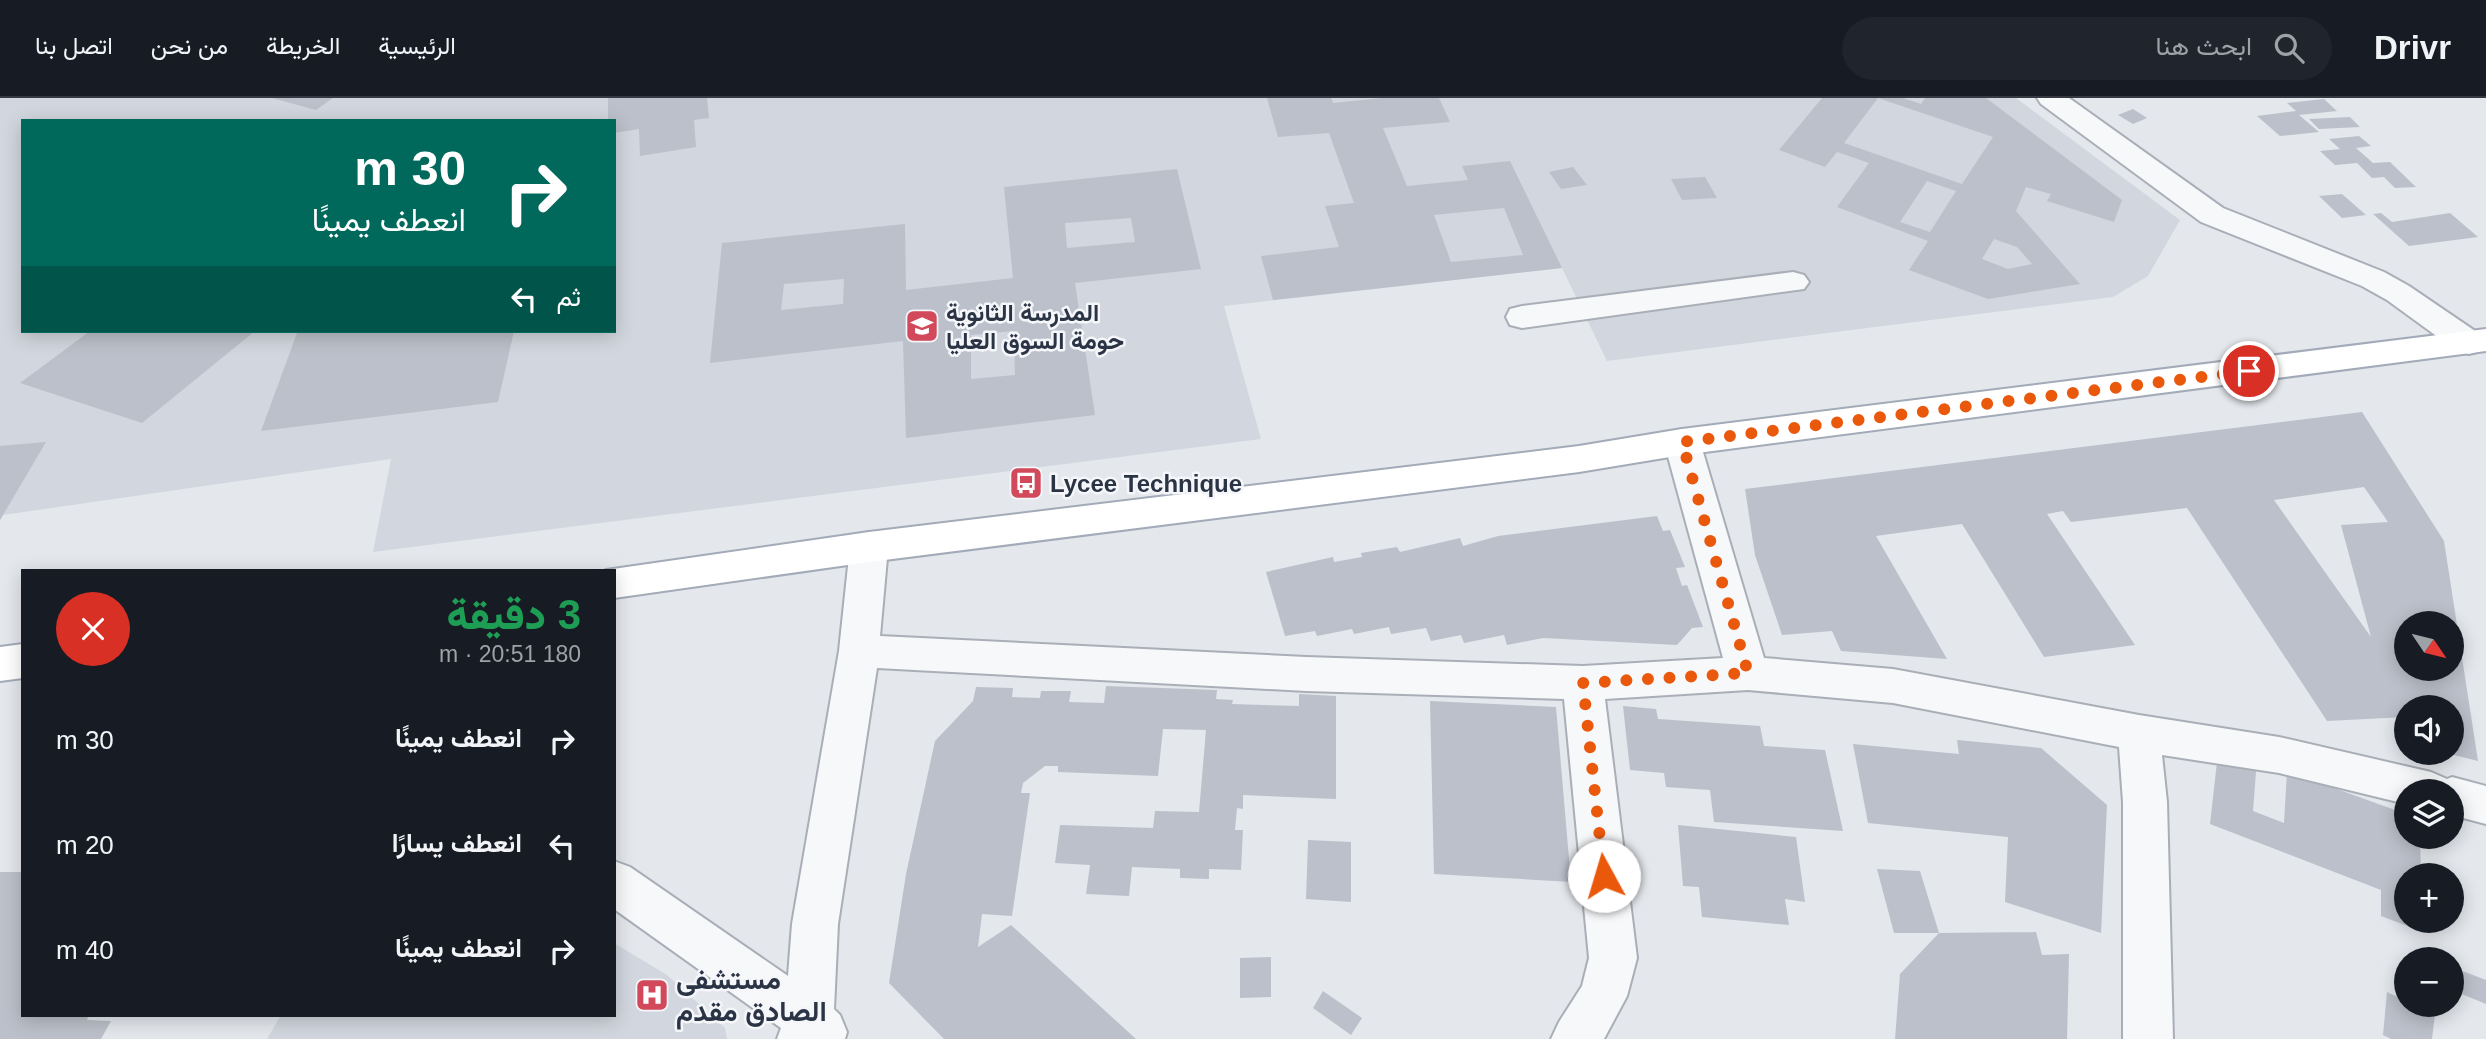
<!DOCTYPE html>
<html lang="ar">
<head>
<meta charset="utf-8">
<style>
	body { margin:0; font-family:Helvetica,Vazirmatn,sans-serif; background:#20242c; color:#f1f3f6; direction:rtl; height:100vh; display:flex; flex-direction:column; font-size:26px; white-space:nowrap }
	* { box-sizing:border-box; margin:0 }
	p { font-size:23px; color:#9ea1a6 }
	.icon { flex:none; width:38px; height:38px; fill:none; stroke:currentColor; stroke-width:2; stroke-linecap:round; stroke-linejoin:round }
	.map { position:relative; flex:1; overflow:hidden; direction:ltr }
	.sheet { position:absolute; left:21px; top:471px; width:595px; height:448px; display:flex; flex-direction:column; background:#171b24; border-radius:0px; box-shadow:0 4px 18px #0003; direction:rtl }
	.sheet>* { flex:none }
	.top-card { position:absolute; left:21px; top:21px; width:595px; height:214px; border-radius:0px; box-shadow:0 4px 18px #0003; direction:rtl; background:#00695c; color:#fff; overflow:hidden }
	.needle { width:46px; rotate:125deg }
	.buttons { position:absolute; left:2394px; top:513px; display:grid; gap:14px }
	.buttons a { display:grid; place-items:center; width:70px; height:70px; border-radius:50%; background:#171b24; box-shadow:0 4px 18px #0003; font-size:35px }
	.pin { position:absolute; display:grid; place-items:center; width:60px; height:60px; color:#fff; margin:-30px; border:4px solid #fff; border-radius:50%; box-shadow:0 2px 7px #0007 }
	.me { position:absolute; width:77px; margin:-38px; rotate:354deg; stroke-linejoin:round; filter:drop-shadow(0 0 5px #0008) }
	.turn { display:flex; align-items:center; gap:24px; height:147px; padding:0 35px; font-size:32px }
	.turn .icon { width:91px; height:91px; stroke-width:2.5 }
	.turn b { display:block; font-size:49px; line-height:60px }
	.then { display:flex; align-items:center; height:66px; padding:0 35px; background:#0003; gap:14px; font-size:26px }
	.round { display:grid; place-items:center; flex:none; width:74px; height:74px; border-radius:37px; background:#20242c }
	.head { display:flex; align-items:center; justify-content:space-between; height:119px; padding:0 35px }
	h1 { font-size:42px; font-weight:800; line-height:52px; color:#1e9e55 }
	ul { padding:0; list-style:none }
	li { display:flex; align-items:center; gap:21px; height:105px; padding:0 35px }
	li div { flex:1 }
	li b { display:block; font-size:26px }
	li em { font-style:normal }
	header { display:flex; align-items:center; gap:42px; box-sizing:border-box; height:98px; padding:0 35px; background:#171b24; border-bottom:2px solid #363941 }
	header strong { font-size:33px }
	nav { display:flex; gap:38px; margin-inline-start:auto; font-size:24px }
	.search { width:490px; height:63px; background:#20242c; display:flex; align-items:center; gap:18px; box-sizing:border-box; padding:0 24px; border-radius:38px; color:#9ea1a6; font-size:26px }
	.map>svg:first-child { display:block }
</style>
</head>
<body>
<header>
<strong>Drivr</strong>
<div class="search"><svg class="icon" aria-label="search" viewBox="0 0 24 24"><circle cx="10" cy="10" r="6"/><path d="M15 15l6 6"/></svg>ابحث هنا</div>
<nav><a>الرئيسية</a><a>الخريطة</a><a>من نحن</a><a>اتصل بنا</a></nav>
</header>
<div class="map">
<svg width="2486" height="941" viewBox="0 0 2486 941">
	<rect width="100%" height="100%" fill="#e4e7ec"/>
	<path fill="#d2d6de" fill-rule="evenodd" d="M0 0H2016L2180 122 2148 178 2113 199 1607 263 1562 170 1224 208 1261 341 373 454 391 361 3 417 0 422ZM23 23H614V233H23Z
		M614 845 667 877 725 930 727 941H267L281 917H614Z"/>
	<path fill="#bbc0ca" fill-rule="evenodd" d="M272 0H333L316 12Z
		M608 0H707L709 20 694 22 696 49 640 58 639 31 614 35V23H608Z
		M1267 0H1331L1333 5 1382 0H1439L1450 24 1383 30 1407 88 1468 82 1462 68 1510 63 1562 170 1273 202 1261 158 1339 149 1325 108 1354 105 1329 35 1278 39ZM1504 110 1523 157 1451 164 1434 117Z
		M1822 0H1903L1921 6 1925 0H1986L2122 102 2114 124 2047 103 2051 96 2026 89 2016 113 2080 186 1988 201 1909 172 1928 143 1837 109 1869 65 1837 54 1825 69 1779 52ZM1878 0 1993 39 1962 86 1844 45ZM1927 83 1956 93 1930 134 1900 124ZM1994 141 2017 149 2032 166 2008 171 1982 161Z
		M2324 1 2337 13 2299 17 2319 34 2280 38 2257 18 2296 13 2287 5Z
		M2133 11 2147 20 2133 26 2118 17Z
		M2350 19 2360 29 2319 31 2309 21Z
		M2359 38 2371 48 2356 50 2373 65 2390 64 2416 89 2395 90 2384 79 2372 80 2357 65 2335 67 2320 53 2340 51 2329 41Z
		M1573 69 1587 87 1561 91 1549 74Z
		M1177 71 1201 171 1075 185 1095 317 906 340 903 243 710 265 722 145 905 126 906 192 1013 180 1004 89ZM1131 120 1135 144 1067 150 1065 125ZM844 181 843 206 781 212 784 186ZM1014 233 1015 277 971 281V237Z
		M1705 79 1717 100 1682 102 1671 81Z
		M2342 96 2366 117 2342 120 2319 98Z
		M2381 115 2392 124 2450 115 2478 139 2409 148 2373 116Z
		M90 233H255L142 325 20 285Z
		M320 233H514L498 304 261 333 297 235Z
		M2362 314 2444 443 2478 663 2446 655 2452 654V609H2406V619L2327 623 2187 410 2071 424 2063 413 2047 416 2135 547 2044 559 1962 426 1876 438 1947 561 1841 553 1832 533 1782 537 1755 457 1745 391ZM2364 389 2388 424 2341 427 2371 539 2274 402ZM2406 525H2452V570H2406Z
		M46 344 3 417 0 422V348Z
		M1657 418 1663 433 1670 432 1685 469 1676 470 1682 488 1687 487 1703 529 1692 530 1677 547 1543 540 1507 547 1504 537 1464 545 1461 537 1431 543 1426 530 1391 536 1389 529 1354 536 1352 531 1317 538 1315 533 1285 538 1266 474 1333 459 1334 464 1362 459 1361 455 1397 449 1400 454 1460 440 1463 448 1498 438Z
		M1106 588 1217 592 1216 601 1233 602 1232 606 1299 608V596L1336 598V701L1243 697V711L1237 710 1235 732H1243L1241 772 1209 771V781L1180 780V771L1132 769 1129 798 1086 796 1090 767 1055 765 1060 727 1153 730 1155 713 1199 714 1206 632 1163 631 1158 678 1058 674V668H1045L1023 685 1021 695H1030L1012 818 982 816 978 849 1011 827 1136 941H944L889 885 906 776 935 643 973 603 976 589 1013 590 1012 599 1040 600 1041 593H1071L1069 604 1104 605Z
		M1430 603 1556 609 1571 784 1434 776Z
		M1623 608 1656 611 1658 621 1760 628 1764 648 1825 652 1843 733 1714 724 1710 692 1666 689 1664 675 1630 672Z
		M1957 642 2041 650 2107 707 2101 835 2005 804 2008 739 1868 725 1853 646 1959 656Z
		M2219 646 2257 661 2253 713 2284 725 2287 673 2406 716V738H2420L2421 777H2406V822H2425L2426 835 2381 818V792L2210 726Z
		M1678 727 1796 739 1805 804 1785 801 1789 827 1702 819 1699 789 1683 788Z
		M1308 742 1351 744V804L1306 801Z
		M1877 771 1920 773 1939 835H1894Z
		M0 774H23V917H89L87 922 111 923 101 941H0Z
		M2036 834 2042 857 2069 856 2067 941H1895L1900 876 1939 835Z
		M1271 859V899L1240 900V860Z
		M2452 869 2486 882V906L2452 892Z
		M1323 893 1362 920 1351 937 1313 910Z
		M2387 894 2406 903V906H2414L2435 916 2432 941H2391L2383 937Z"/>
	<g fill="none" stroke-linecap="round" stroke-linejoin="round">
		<defs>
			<path id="minor" d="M2037 0H2069L2223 110 2384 174 2409 188 2481 237 2486 245 2481 253 2469 256 2457 253 2387 202 2362 188 2201 124 2041 6Z
				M1793 174 1804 177 1809 184 1804 191 1522 230 1510 227 1506 219 1510 211 1522 208Z
				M1682 331 1695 335 1700 344 1764 560 1893 571 2139 617 2279 639 2431 674 2447 681 2452 679 2486 688V726L2452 717V693H2406V706L2279 675 2162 657 2167 704 2173 941H2123V704L2119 649 1893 605 1748 592 1605 601 1637 860 1627 898 1604 941H1551L1559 924 1582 888 1589 860 1564 601 1306 593 877 570 838 826 834 911 840 917 847 934 845 941H777L781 930 614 811V763L630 769 788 878 792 826 839 553 850 449 856 439 869 434 882 439 888 449 880 538 1306 559 1583 568 1723 560 1664 344 1669 335Z"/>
			<path id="major" d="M2486 231V253L1682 357 1579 374 869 464 614 500V472H606L869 434 1579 348 1682 331Z
				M23 546V580L0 583V549Z"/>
		</defs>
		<use href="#minor" stroke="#a9aeb7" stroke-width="4"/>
		<use href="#major" stroke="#a3abb8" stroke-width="4"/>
		<use href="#minor" fill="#f7f8fa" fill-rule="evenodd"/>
		<use href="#major" fill="#fff" fill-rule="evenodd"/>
	</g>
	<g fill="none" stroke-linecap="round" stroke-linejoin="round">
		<path stroke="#ea580c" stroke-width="12" stroke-dasharray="0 21.6" d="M1604 778 1583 585 1748 575 1682 344 2249 273"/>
	</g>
	<defs>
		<symbol id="school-square" viewBox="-11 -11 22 22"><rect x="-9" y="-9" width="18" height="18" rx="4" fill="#d1495b" stroke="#f4f6f9"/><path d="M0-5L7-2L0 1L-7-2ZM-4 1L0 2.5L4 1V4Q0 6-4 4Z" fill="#fff"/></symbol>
		<symbol id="bus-square" viewBox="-11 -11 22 22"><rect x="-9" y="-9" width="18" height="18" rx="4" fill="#d1495b" stroke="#f4f6f9"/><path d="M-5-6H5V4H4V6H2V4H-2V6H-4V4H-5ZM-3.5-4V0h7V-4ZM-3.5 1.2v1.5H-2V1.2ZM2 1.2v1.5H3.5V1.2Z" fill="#fff"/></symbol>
		<symbol id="hospital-square" viewBox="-11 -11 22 22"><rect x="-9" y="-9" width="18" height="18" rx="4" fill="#d1495b" stroke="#f4f6f9"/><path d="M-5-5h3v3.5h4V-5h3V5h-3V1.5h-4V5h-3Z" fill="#fff"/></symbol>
	</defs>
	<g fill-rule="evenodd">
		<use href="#school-square" x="903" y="209" width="38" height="38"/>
		<use href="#bus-square" x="1007" y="366" width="38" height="38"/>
		<use href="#hospital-square" x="633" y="878" width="38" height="38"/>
	</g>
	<g text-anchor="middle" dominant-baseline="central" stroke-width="5" stroke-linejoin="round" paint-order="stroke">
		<g font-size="24" font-weight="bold" fill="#2b3445" stroke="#f4f6f9" text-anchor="start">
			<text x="946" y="214">المدرسة الثانوية<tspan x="946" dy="28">حومة السوق العليا</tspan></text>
			<text x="1050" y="385">Lycee Technique</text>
		</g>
		<g font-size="28" font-weight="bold" fill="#2b3445" stroke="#f4f6f9" text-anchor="start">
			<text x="676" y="881">مستشفى<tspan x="676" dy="32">الصادق مقدم</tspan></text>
		</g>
	</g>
</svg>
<div class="buttons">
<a><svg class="needle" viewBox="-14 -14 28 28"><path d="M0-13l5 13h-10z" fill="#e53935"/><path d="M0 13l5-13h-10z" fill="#9ea1a6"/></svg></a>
<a><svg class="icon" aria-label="sound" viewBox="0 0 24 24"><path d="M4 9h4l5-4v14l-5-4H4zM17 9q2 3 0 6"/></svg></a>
<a><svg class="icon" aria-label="layers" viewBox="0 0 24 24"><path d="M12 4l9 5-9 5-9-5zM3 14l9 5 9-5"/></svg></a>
<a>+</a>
<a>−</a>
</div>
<div class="pin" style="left:2249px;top:273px;background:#d93025"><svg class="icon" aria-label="arrive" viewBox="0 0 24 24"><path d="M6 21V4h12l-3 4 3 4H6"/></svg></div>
<svg class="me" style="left:1604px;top:778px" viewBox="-20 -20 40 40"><circle r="19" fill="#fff"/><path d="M0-13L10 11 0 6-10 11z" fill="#ea580c"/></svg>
<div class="top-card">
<div class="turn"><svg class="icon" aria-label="right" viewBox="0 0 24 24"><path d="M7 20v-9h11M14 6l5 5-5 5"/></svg><div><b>30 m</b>انعطف يمينًا</div></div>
<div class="then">ثم<svg class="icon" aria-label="left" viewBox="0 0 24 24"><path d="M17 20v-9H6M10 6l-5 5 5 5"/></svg></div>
</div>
<section class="sheet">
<div class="head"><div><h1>3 دقيقة</h1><p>180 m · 20:51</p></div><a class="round" style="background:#d93025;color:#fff"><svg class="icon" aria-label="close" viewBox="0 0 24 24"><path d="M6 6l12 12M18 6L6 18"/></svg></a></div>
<ul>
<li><svg class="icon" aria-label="right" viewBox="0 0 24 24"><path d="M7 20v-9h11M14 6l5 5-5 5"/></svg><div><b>انعطف يمينًا</b></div><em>30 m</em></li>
<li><svg class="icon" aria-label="left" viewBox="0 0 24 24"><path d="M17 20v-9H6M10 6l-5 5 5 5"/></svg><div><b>انعطف يسارًا</b></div><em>20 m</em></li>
<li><svg class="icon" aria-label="right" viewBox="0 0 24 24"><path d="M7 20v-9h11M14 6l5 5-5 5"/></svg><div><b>انعطف يمينًا</b></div><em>40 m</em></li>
</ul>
</section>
</div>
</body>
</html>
